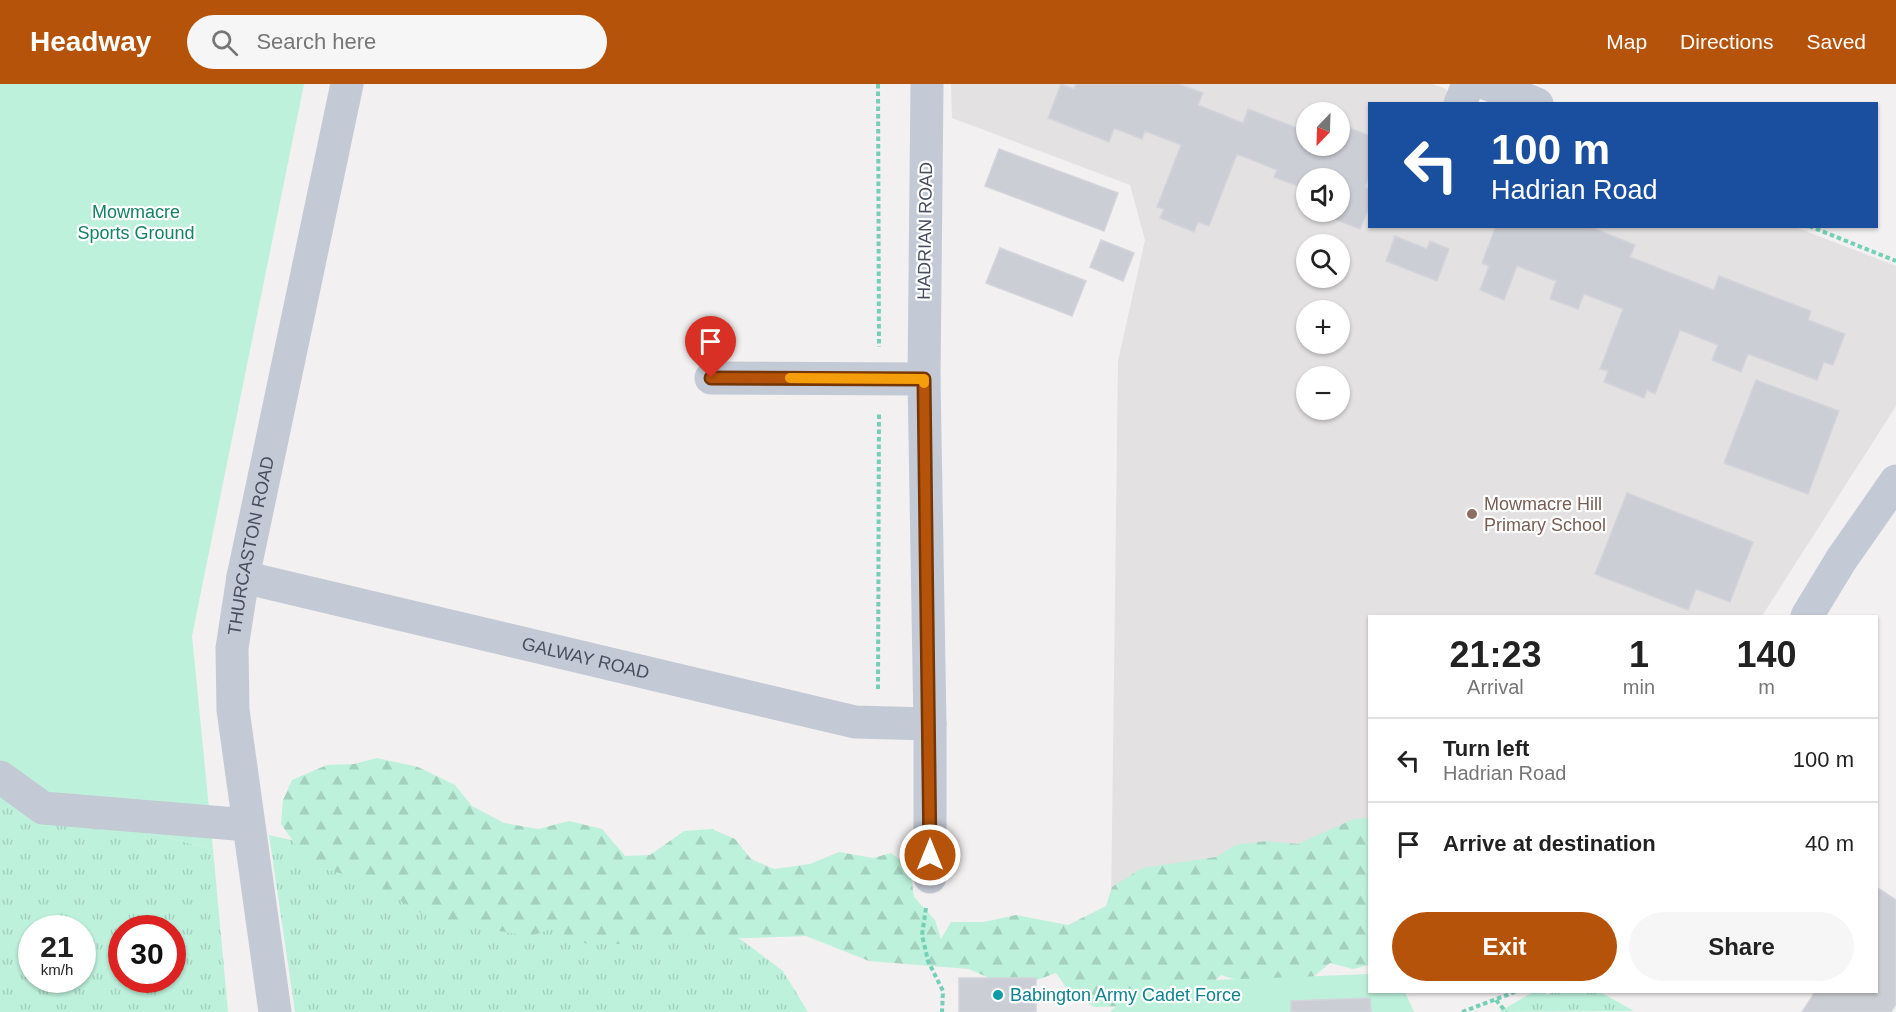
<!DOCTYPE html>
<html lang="en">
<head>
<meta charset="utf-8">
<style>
	body { margin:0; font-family:Arial,sans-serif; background:#f6f6f6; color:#222; height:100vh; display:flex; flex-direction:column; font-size:22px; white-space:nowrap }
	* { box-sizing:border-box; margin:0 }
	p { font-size:20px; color:#767676 }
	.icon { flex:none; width:33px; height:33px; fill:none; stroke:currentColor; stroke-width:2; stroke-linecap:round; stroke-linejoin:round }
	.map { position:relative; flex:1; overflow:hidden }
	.side { position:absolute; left:1368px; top:531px; width:510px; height:378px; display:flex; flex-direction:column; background:#fff; border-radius:0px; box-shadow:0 2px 4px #0004 }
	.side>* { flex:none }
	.banner { position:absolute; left:1368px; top:18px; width:510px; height:126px; border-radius:0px; box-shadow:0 2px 4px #0004; background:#1a4fa0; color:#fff; overflow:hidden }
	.needle { width:39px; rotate:203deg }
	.tools { position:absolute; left:1296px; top:18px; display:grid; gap:12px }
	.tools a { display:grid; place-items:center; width:54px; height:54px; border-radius:50%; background:#fff; box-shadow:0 2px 4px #0004; font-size:30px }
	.speed { position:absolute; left:18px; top:831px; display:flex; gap:12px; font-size:30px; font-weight:700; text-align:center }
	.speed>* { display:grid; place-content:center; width:78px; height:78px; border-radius:50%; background:#fff; box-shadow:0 2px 4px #0004; line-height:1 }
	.speed small { font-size:15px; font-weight:400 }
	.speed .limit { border:9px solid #d22; background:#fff; color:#111 }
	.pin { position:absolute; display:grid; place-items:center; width:51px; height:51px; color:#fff; margin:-62px -26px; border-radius:50% 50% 50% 0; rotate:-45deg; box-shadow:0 0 6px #0007 }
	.pin .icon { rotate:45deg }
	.me { position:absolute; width:66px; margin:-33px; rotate:0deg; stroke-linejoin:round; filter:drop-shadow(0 0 4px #0008) }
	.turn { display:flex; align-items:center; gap:21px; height:126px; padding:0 24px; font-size:27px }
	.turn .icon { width:78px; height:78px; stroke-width:2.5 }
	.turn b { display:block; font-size:42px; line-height:51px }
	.eta { display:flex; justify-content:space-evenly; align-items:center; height:102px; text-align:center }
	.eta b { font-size:36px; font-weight:600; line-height:42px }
	.action { display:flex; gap:12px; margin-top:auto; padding:12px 24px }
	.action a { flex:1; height:69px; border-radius:36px; background:#b45309; color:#fff; font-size:24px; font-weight:600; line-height:69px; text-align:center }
	.action a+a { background:#f6f6f6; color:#222 }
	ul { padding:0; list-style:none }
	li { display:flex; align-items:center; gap:18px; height:84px; padding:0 24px; border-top:2px solid #e0e0e0 }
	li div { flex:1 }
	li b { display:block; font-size:22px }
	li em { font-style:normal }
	header { display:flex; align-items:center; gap:36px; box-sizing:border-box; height:84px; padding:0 30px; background:#b45309; color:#fff }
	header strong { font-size:28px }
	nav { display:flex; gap:33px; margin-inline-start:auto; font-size:21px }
	.search { width:420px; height:54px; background:#f6f6f6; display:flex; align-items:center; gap:15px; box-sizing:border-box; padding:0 21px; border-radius:33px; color:#767676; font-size:22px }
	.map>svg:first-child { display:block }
</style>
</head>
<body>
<header>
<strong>Headway</strong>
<div class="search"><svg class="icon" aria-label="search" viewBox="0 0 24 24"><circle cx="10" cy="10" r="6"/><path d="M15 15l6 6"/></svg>Search here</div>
<nav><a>Map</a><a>Directions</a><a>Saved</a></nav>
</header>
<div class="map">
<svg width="1896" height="928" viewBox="0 0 1896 928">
	<defs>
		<pattern id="grass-tufts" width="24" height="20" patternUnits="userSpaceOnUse" patternTransform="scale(1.5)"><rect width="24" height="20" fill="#bdf1db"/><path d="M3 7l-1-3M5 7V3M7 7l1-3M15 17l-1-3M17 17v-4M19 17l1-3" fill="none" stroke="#a4d0be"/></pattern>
		<pattern id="forest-firs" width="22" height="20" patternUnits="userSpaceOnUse" patternTransform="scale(1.5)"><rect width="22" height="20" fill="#bdf1db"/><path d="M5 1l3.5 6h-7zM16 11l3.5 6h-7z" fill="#a4d0be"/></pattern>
	</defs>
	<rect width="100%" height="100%" fill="#f2f0f0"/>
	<path fill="#e3e1e2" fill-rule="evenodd" d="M951 0H1432L1446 5 1449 17 1457 19 1370 20V142L1795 143 1896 182V322L1762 532H1370L1369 762 1111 826 1118 277 1145 156 1130 101 952 34ZM1306 28H1340V62H1306ZM1306 94H1340V128H1306ZM1306 160H1340V194H1306ZM1306 226H1340V260H1306ZM1306 292H1340V326H1306Z"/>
	<path fill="url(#grass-tufts)" fill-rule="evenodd" d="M0 713 213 765 228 928H0ZM32 844H82V896H32ZM122 844H172V896H122Z
		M269 751 526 809 662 812 743 857 783 887 808 928H295Z
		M1533 908H1545L1547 911 1552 908H1600L1634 927 1499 928Z"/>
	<path fill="url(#forest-firs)" d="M377 674 418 683 455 701 472 722 504 739 538 745 569 737 602 745 625 772 650 771 684 747 712 745 735 755 751 775 774 785 810 780 839 768 873 774 891 769 910 784 914 813 935 836 941 855 951 838H984L1016 831 1068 841 1106 822 1112 803 1142 784 1216 773 1235 761 1266 757 1298 760 1354 735 1369 734V881L1353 885 1330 879 1306 899H1246L1221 891 1204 906 1125 922 1094 923 1068 906 1056 889 1031 898 996 897 969 885 869 877 806 852 717 855 678 849 639 860H587L551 845 531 852 499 847 475 837 451 838 423 830 392 812 346 791 316 782 303 771 281 740 283 716 292 696 327 681 354 680Z"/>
	<path fill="#bdf1db" d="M0 0H304L192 552 213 765 0 713Z
		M1369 890 1370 908H1405L1414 928H1110L1140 899Z"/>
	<path fill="#ccced5" stroke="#d4d4db" stroke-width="1.5" d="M1061 0 1074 5 1076 0H1179L1203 9 1198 21 1243 39 1248 25 1297 44 1304 26 1309 28H1306V62H1340V40L1370 52V90L1365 103 1370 105V121L1360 145 1316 128H1340V94H1306V124L1297 120 1303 104 1274 93 1277 86 1237 70 1209 142 1198 138 1194 148 1160 134 1164 125 1157 123 1181 61 1145 47 1142 55 1114 44 1109 58 1048 34Z
		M999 65 1118 109 1104 147 985 102Z
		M1496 142H1588L1635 161 1630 173 1714 206 1719 192 1811 227 1808 236 1845 250 1833 281 1824 278 1817 296 1748 270 1741 288 1712 276 1718 261 1680 246 1655 310 1647 306 1644 314 1604 298 1608 287 1600 285 1623 225 1584 210 1578 225 1550 215 1556 197 1517 182 1504 216 1480 206 1489 182 1482 179Z
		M1395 152 1427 165 1430 157 1449 165 1437 197 1386 177Z
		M1101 156 1134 169 1123 197 1090 183Z
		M1000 164 1086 197 1072 232 986 199Z
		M1756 296 1839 327 1808 410 1724 379Z
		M1627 409 1753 458 1730 518 1696 505 1688 526 1595 490Z
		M1876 803 1896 816V920L1891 928H1802L1815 908H1876Z
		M959 894H1036V928H959Z
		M1370 914 1371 928H1291V917Z"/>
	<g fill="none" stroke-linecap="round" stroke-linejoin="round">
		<path stroke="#74d0b4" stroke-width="4" stroke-dasharray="4.5 3" stroke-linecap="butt" d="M878 0 879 263
			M1809 142 1896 177
			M878 605 879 328
			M926 824 922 851 928 877 943 907 942 928
			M1496 916 1506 928
			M1462 928 1515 908"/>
		<g stroke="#c3c9d5" stroke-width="33">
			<path d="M927 0 924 295 930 640V793"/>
			<path d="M1487 0 1537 20"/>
			<path d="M1460 20 1468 0"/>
			<path d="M711 294 924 295"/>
			<path id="s1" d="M243 493 855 638 930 640"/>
			<path d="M1807 532 1841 476 1896 397"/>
			<path d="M0 693 43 724 248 741"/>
			<path id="s2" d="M275 928 233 626 232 564 243 493 347 0"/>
		</g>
	</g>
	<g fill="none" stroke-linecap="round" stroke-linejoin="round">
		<defs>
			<path id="route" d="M711 294 924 295 930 771"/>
		</defs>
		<use href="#route" stroke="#753606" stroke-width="15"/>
		<use href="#route" stroke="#b45309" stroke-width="10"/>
		<path stroke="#f59e0b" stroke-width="10" d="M790 294 924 295V299"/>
	</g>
	<circle fill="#8d6e63" stroke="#fff" stroke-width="2" cx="1472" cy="430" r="6"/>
	<circle fill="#0f9aa8" stroke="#fff" stroke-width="2" cx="998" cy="911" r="6"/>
	<g text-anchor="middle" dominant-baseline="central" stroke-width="4.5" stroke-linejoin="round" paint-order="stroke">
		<g font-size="18" fill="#148361" stroke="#fff">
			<text x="136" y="128">Mowmacre<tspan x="136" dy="21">Sports Ground</tspan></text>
		</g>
		<g font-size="18" fill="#474f5e" stroke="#fff">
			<text transform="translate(925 147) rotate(-89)">HADRIAN ROAD</text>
			<text stroke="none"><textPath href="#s2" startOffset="471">THURCASTON ROAD</textPath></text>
			<text stroke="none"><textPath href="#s1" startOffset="352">GALWAY ROAD</textPath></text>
		</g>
		<g font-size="18" fill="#785e54" stroke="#fff" text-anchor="start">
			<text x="1484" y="420">Mowmacre Hill<tspan x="1484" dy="21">Primary School</tspan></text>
		</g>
		<g font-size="18" fill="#0d838f" stroke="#fff" text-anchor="start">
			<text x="1010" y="911">Babington Army Cadet Force</text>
		</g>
	</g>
</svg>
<div class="tools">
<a><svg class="needle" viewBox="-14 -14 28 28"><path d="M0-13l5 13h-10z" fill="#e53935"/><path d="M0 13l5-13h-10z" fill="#767676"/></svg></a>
<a><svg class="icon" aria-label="sound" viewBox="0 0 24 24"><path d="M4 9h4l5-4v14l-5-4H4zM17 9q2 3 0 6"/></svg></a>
<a><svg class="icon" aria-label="search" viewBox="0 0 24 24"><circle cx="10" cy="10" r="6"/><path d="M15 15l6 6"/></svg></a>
<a>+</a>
<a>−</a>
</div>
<div class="speed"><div>21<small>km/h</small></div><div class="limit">30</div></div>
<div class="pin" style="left:711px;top:294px;background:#d93025"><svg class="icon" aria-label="arrive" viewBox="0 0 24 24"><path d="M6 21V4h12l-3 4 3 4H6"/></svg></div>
<svg class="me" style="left:930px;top:771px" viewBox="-20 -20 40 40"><circle r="17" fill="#b45309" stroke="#fff" stroke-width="3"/><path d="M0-11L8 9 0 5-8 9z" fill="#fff"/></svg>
<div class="banner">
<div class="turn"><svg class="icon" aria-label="left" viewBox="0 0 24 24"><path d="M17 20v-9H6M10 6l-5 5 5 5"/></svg><div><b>100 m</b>Hadrian Road</div></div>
</div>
<section class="side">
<div class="eta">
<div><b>21:23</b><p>Arrival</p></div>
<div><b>1</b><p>min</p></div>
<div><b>140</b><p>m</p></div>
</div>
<ul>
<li><svg class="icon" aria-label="left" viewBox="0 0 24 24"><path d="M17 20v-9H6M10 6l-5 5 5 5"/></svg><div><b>Turn left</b><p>Hadrian Road</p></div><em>100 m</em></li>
<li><svg class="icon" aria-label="arrive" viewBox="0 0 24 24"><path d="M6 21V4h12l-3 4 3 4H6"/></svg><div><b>Arrive at destination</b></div><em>40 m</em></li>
</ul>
<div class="action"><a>Exit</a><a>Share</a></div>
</section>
</div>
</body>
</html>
